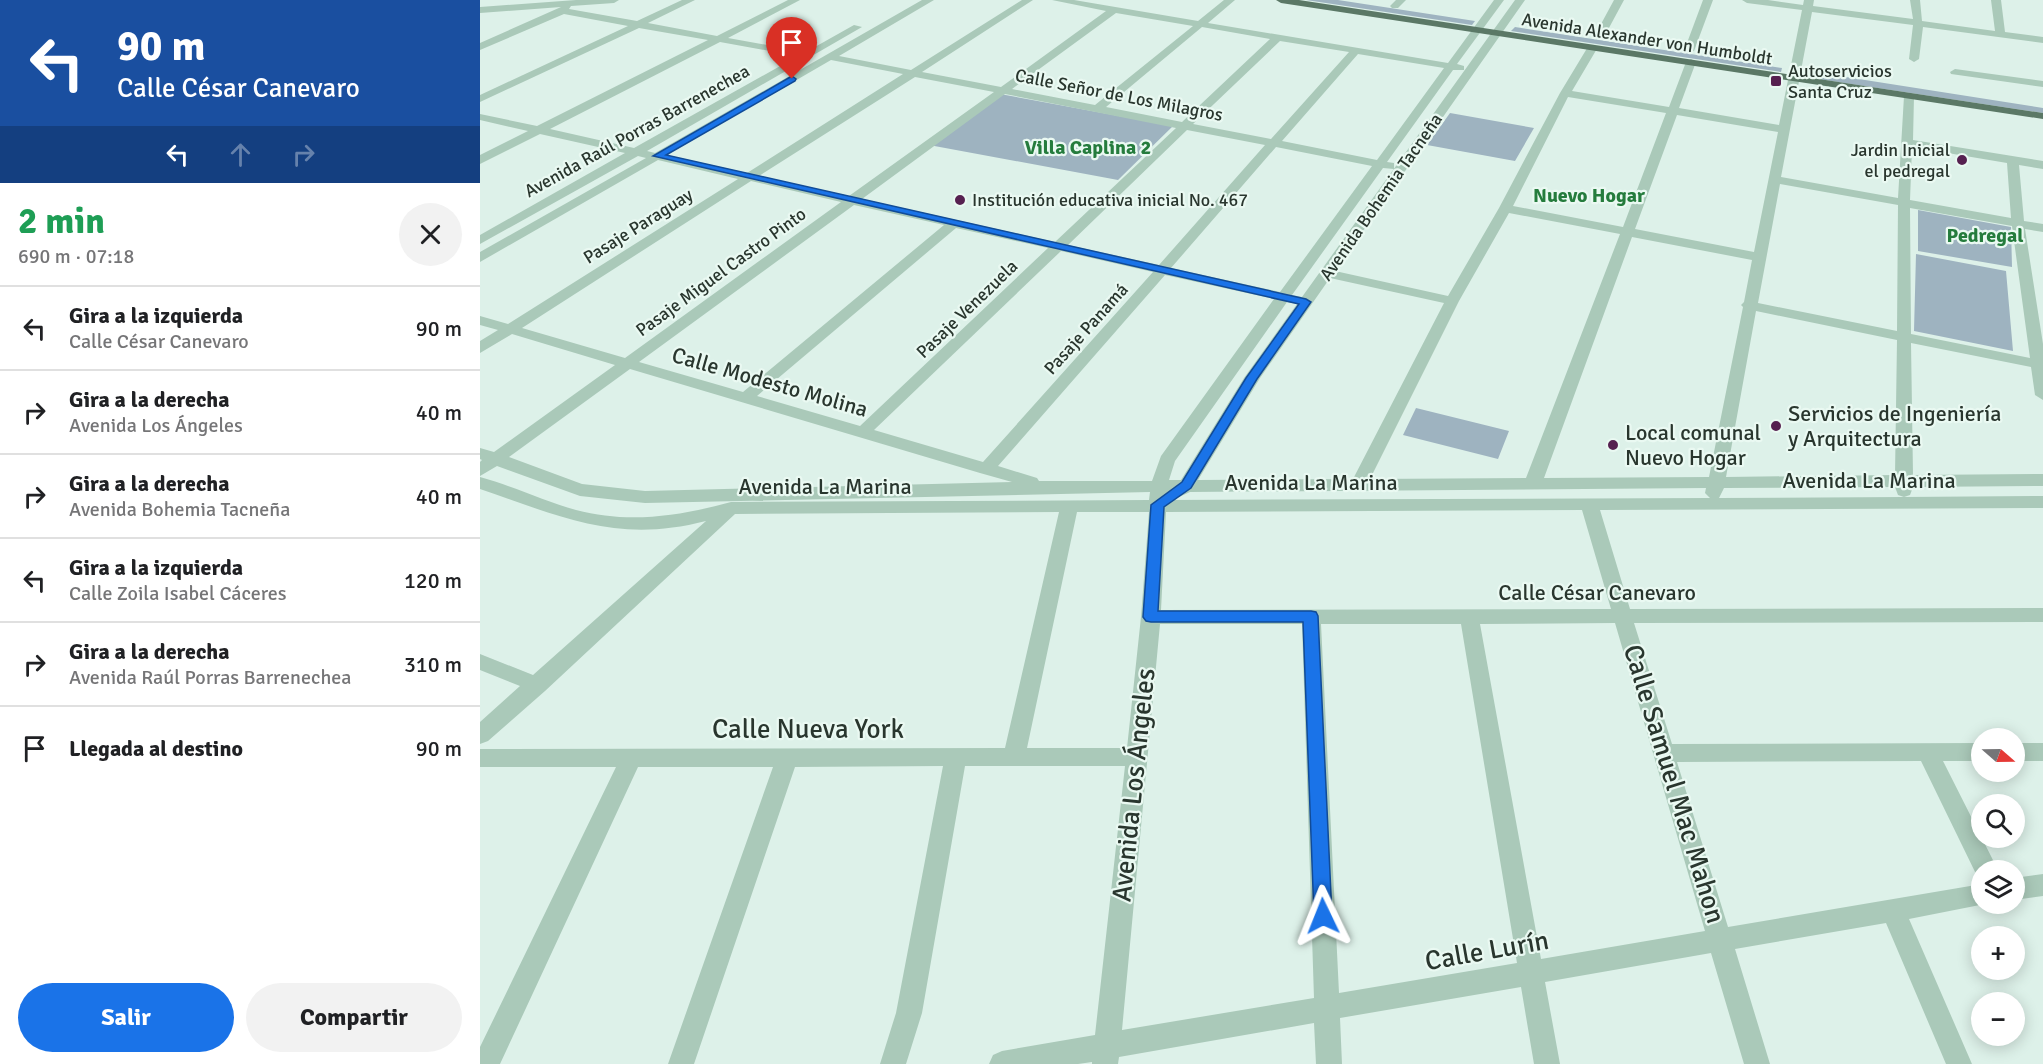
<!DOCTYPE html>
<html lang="es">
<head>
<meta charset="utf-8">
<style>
	body { margin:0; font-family:Signika,sans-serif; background:#f2f2f2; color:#202124; height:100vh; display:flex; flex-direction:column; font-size:22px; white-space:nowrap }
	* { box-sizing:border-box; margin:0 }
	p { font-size:20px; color:#757577 }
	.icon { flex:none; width:33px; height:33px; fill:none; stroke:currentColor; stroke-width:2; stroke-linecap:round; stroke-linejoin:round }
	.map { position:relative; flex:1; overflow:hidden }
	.side { display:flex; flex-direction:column; background:#fff; width:480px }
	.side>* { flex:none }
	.banner { background:#1a4fa0; color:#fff; overflow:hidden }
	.needle { width:39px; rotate:110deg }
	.controls { position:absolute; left:1491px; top:728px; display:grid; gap:12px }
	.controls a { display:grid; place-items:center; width:54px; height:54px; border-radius:50%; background:#fff; box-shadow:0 3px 15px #0003; font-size:30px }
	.pin { position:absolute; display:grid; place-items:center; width:51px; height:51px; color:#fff; margin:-62px -26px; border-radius:50% 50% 50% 0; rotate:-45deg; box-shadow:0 0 6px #0007 }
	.pin .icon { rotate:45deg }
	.me { position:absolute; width:66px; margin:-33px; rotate:358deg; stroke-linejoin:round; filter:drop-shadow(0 0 4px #0008) }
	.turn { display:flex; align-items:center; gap:21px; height:126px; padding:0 18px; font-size:27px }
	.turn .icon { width:78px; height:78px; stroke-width:2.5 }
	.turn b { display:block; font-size:42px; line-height:51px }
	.lanes { display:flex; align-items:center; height:57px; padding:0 18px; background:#0003; justify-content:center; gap:30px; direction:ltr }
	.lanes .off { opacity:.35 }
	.round { display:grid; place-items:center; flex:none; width:63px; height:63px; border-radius:32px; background:#f2f2f2 }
	.head { display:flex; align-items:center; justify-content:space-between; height:102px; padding:0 18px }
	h1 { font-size:36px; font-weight:800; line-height:45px; color:#1e9e55 }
	.cta { display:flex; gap:12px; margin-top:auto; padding:12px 18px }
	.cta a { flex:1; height:69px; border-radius:36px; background:#1a73e8; color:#fff; font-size:24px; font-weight:800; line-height:69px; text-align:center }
	.cta a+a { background:#f2f2f2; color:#202124 }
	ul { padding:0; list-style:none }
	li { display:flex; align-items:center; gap:18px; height:84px; padding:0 18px; border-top:2px solid #e0e0e0 }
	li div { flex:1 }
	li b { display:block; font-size:22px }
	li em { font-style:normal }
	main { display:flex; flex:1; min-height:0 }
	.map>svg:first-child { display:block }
</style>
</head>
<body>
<main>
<section class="side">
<div class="banner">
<div class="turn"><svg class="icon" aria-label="left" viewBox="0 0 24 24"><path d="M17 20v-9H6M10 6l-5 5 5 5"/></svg><div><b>90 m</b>Calle César Canevaro</div></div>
<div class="lanes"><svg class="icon" aria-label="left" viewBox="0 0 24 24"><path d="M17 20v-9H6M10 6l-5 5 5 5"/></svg><svg class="icon off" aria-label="ahead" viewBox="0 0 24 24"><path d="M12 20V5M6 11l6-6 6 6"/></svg><svg class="icon off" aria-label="right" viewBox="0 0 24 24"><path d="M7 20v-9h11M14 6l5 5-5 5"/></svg></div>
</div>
<div class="head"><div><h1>2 min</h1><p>690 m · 07:18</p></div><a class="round"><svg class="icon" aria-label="close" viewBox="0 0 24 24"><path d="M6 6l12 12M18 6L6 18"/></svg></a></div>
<ul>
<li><svg class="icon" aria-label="left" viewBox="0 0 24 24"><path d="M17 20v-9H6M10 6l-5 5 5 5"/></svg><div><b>Gira a la izquierda</b><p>Calle César Canevaro</p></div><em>90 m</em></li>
<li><svg class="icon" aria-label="right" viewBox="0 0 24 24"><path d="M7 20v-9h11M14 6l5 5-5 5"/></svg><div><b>Gira a la derecha</b><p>Avenida Los Ángeles</p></div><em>40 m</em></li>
<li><svg class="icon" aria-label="right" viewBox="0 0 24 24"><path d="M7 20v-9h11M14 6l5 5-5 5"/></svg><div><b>Gira a la derecha</b><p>Avenida Bohemia Tacneña</p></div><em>40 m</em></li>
<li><svg class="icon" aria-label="left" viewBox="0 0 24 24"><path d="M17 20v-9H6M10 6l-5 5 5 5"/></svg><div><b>Gira a la izquierda</b><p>Calle Zoila Isabel Cáceres</p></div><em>120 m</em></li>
<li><svg class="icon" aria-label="right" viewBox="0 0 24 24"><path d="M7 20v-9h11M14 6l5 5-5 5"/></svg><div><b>Gira a la derecha</b><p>Avenida Raúl Porras Barrenechea</p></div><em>310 m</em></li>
<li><svg class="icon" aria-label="arrive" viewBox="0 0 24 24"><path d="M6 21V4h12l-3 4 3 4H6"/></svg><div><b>Llegada al destino</b></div><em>90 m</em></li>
</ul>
<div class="cta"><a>Salir</a><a>Compartir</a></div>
</section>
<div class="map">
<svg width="1563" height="1064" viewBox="0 0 1563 1064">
	<rect width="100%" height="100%" fill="#ddf1e9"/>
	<path fill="#9eb3c0" d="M826 0H858L995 21 992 25Z
		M1035 27 1302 68 1301 72 1031 31Z
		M1334 72 1563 108V113L1332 78Z
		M520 94 693 126 638 180 449 145Z
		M970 113 1054 128 1035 161 947 145Z
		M1438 210 1531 227 1532 267 1438 251Z
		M1436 254 1526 271 1533 351 1434 331Z
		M936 408 1029 431 1018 459 923 435Z"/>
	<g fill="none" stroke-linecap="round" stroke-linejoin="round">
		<path fill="#aac9b9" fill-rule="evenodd" d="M96 0H139L134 3 91 6 89 9 157 21 202 0H215L168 23 237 36 308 0H320L248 38 326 52 374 25 382 27 167 151 175 153 442 0H454L359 56 431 70 542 0H553L442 72 521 87 626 11 572 0H594L718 21 744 0H755L728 23 968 63 1014 0H1024L977 64 984 66V70H973L907 162 914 163V169L903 168 812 295 822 297 1035 0H1045L855 271 968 296 1019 208 1080 93 1109 45 1118 47 1092 91 1189 107 1206 62 1211 59 1216 62 1199 108 1299 125 1322 10 1267 3 1262 0H1288L1323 5 1324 0H1334L1333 6 1433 19 1430 0H1440L1442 21 1515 31 1511 0H1521L1525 32 1563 37V43L1443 27 1439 59 1434 62 1429 59 1433 25 1332 12 1301 177 1418 198 1424 96 1429 93 1434 96 1433 140 1563 161V169L1539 165 1544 221 1563 224V232L1545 229 1563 344V400L1555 395 1551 367 1431 343 1433 475 1563 474V486L1433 487 1430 495 1424 497 1563 496V508L1120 510 1150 609 1563 608V622L1154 623 1192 744 1502 743V761H1463L1518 870H1502V879L1498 878 1441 761 1197 762 1248 927 1502 884V903H1510L1429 919 1492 1064H1466L1406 923 1255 949 1290 1064H1264L1231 953 1065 982 1080 1064H1054L1041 987 860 1018 862 1064H836L834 1023 639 1057 638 1064H612V1062L598 1064H509L513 1055 522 1051 615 1035 645 766H485L442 1013 426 1064H400L416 1013 463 766 315 767 214 1064H188L293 767H158L20 1064H0V1047L136 767H0V749L525 748 579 512 255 514 65 691 8 741 0 744V722L40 686 0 670V654L53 675 226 521C137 544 82 517 0 489V477C33 486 64 501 96 510 149 524 200 516 251 502L669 500 670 492 165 503 100 496 17 466 0 476V462L2 460 0 459V448L14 452 135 365 32 334 0 353V341L18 330 0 325V316L28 324 258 179 178 160 0 262V252L166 158 158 156 0 244V235L145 153 60 134 0 164V155L48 131 0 120V114L57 126 228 40 159 28 0 102V95L148 26 84 14 0 50V43L81 7 0 13V7ZM636 13 713 26 615 105 532 89ZM722 27 790 39 702 122 626 107ZM800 41 869 52 791 139 713 124ZM240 42 318 56 154 148 70 129ZM878 54 964 68 897 160 802 141ZM351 60 423 74 267 173 187 155ZM435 77 514 92 369 196 279 176ZM525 94 696 128 575 242 382 199ZM1088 97 1186 113 1143 227 1033 206ZM1197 115 1298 132 1274 252 1155 229ZM707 130 785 145 679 265 588 245ZM796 147 892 166 800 292 691 268ZM1432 147 1527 163 1531 218 1430 200ZM271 181 361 202 145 358 42 328ZM1300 184 1418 205 1417 331 1278 303ZM374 205 464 225 263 392 159 362ZM1430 208 1532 226 1550 358 1431 334ZM1029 213 1140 234 1046 478 890 479 979 301ZM476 228 568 248 380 426 277 396ZM1152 237 1272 260 1264 302 1261 305 1263 307 1229 477 1064 478ZM581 251 673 272 503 462 394 430ZM685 275 794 299 681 456 672 481H559L557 478 518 466ZM850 278 964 303 873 479 718 480 780 378ZM807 302 817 304 764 378 701 480H689L695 461ZM1276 311 1417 340 1415 475 1246 477ZM150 369 500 473 532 482 165 491 102 484 29 457ZM1415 487 1418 495 1424 497 1239 498 1244 488ZM1226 488 1225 493 1230 498 687 500V492L699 497 710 492ZM1102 510 1131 609 681 610 686 512ZM597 512H669L661 617 647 748H547ZM1135 623 1225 931 1061 959 1000 624ZM680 624H822L834 998 642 1030ZM841 624H981L1037 963 859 993Z
			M916 0H926L918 8H912L910 6Z
			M1134 0H1144L1123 39H1115L1114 37Z
			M1223 0H1233L1214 51 1205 53 1204 51Z
			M1475 69 1563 81V87L1471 74 1470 72Z
			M1534 743H1563V761H1534Z
			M1563 874V896L1534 900V878Z"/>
		<path fill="#5b7866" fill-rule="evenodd" d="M796 0H819L1563 113V119L801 3Z"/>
	</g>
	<path fill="#1a73e8" stroke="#114b97" stroke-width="1.5" d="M312 76 316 79 315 81 186 155 826 299 831 302 777 379 711 488 684 507 678 611H831L836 612 838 616 852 916 849 922 843 925 836 922 834 916 823 622H671L666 621 663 617 671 505 702 482 766 378 819 304 173 156Z"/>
	<g fill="#562050" stroke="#eaf9f2" stroke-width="2">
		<rect x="1290" y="75" width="12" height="12" rx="3"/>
		<circle cx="1482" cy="160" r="6"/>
		<circle cx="480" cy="200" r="6"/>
		<circle cx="1296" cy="426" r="6"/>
		<circle cx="1133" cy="445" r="6"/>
	</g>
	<g text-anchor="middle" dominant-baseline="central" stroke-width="4.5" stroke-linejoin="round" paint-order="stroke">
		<g font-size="18" fill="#29362e" stroke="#eaf9f2">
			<text transform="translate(1167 39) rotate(9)">Avenida Alexander von Humboldt</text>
			<text transform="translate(639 95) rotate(11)">Calle Señor de Los Milagros</text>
			<text transform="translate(157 131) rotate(-29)">Avenida Raúl Porras Barrenechea</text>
			<text transform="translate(901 197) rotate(-55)">Avenida Bohemia Tacneña</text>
			<text transform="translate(158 226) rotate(-32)">Pasaje Paraguay</text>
			<text transform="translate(241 272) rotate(-36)">Pasaje Miguel Castro Pinto</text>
			<text transform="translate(487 309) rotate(-44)">Pasaje Venezuela</text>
			<text transform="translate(606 329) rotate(-48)">Pasaje Panamá</text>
		</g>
		<g font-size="18" fill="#29362e" stroke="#eaf9f2" text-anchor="start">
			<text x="1308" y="71">Autoservicios<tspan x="1308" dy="21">Santa Cruz</tspan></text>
			<text x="1470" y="150" text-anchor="end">Jardin Inicial<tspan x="1470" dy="21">el pedregal</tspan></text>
			<text x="492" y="200">Institución educativa inicial No. 467</text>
		</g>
		<g font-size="20" font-weight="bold" fill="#257c3d" stroke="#eaf9f2">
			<text x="608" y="147">Villa Caplina 2</text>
			<text x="1109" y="195">Nuevo Hogar</text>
			<text x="1505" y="235">Pedregal</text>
		</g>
		<g font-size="22" fill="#29362e" stroke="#eaf9f2">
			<text transform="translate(290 382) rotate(16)">Calle Modesto Molina</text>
			<text x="1389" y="480">Avenida La Marina</text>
			<text x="831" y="482">Avenida La Marina</text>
			<text x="345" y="486">Avenida La Marina</text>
			<text x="1117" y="592">Calle César Canevaro</text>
		</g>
		<g font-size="22" fill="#29362e" stroke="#eaf9f2" text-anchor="start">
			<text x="1308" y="413">Servicios de Ingeniería<tspan x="1308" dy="25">y Arquitectura</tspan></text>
			<text x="1145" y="432">Local comunal<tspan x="1145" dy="25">Nuevo Hogar</tspan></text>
		</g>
		<g font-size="27" fill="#29362e" stroke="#eaf9f2">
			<text x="328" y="729">Calle Nueva York</text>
			<text transform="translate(1194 784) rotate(73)">Calle Samuel Mac Mahon</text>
			<text transform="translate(654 785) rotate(-84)">Avenida Los Ángeles</text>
			<text transform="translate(1007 951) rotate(-10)">Calle Lurín</text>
		</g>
	</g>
</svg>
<div class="controls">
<a><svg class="needle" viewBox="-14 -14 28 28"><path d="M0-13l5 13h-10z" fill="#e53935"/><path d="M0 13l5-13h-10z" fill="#757577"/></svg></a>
<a><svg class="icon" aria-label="search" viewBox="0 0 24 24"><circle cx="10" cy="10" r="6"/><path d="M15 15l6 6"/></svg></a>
<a><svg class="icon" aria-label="layers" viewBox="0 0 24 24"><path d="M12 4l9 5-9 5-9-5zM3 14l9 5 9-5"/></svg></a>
<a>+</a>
<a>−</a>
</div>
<div class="pin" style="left:312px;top:79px;background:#d93025"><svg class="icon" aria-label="arrive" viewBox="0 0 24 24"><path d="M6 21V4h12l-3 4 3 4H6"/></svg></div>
<svg class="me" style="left:843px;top:916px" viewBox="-20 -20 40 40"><path d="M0-17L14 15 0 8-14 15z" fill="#1a73e8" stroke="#fff" stroke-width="4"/></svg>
</div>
</main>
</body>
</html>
